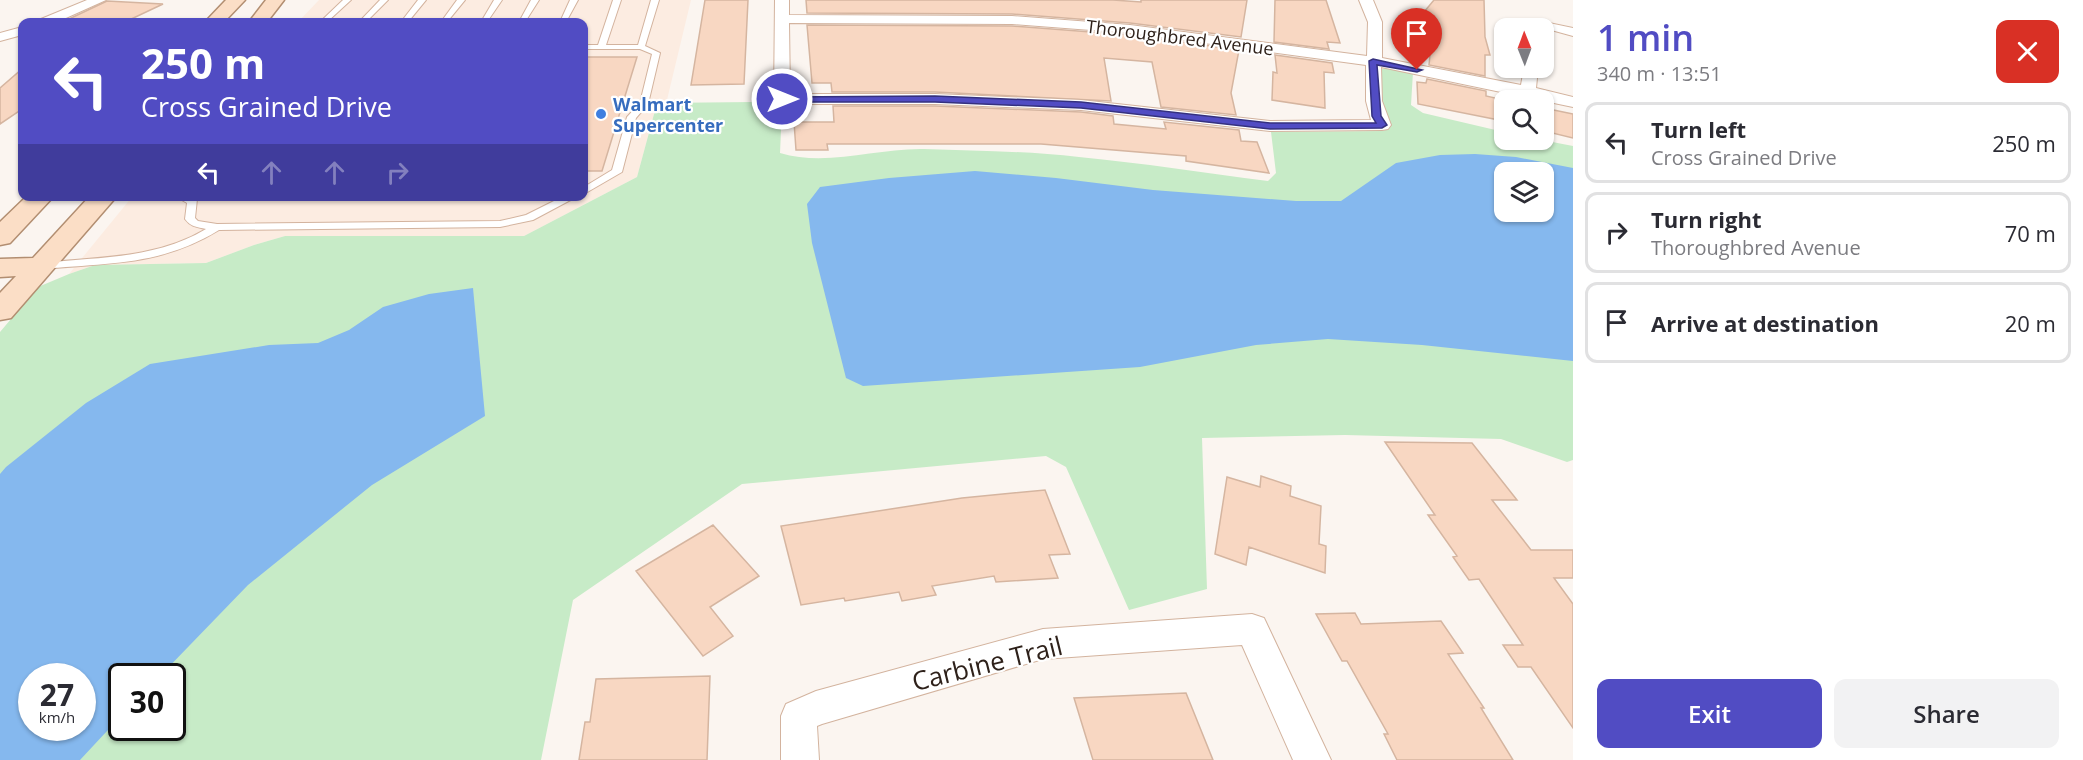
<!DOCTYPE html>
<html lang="en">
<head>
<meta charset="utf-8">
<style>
	body { margin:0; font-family:"Open Sans",sans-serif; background:#f2f2f3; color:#2b2b33; height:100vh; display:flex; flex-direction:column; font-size:22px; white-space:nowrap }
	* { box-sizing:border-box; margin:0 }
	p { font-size:20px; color:#7c7c81 }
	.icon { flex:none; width:33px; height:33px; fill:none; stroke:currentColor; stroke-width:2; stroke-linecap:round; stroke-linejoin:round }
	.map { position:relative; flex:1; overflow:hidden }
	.details { display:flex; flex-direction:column; background:#fff; width:510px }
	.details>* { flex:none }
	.top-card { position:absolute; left:18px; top:18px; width:570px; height:183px; border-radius:12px; box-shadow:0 2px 4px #0004; background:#514cc3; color:#fff; overflow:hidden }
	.needle { width:39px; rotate:359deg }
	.tools { position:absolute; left:1494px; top:18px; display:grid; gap:12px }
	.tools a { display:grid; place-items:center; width:60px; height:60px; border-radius:12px; background:#fff; box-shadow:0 2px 4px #0004; font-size:30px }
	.speed { position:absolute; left:18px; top:663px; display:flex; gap:12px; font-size:30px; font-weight:700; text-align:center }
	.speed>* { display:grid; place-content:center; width:78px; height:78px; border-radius:50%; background:#fff; box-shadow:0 2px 4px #0004; line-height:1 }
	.speed small { font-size:15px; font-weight:400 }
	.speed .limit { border:3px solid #111; border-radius:9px; background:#fff; color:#111 }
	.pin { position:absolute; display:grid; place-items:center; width:51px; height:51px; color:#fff; margin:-62px -26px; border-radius:50% 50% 50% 0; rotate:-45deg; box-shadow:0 0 6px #0007 }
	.pin .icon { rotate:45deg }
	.me { position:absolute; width:66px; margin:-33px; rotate:90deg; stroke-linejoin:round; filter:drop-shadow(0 0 4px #0008) }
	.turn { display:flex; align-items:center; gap:21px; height:126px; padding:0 24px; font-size:27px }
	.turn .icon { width:78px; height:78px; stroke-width:2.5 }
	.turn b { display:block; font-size:42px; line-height:51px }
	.lanes { display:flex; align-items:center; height:57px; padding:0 24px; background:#0003; justify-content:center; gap:30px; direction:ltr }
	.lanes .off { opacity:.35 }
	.round { display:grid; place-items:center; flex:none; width:63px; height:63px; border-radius:12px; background:#f2f2f3 }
	.head { display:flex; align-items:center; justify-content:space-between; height:102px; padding:0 24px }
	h1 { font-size:36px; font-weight:600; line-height:45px; color:#514cc3 }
	.primary-button { display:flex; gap:12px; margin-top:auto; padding:12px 24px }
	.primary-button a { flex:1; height:69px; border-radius:12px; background:#514cc3; color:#fff; font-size:24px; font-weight:600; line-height:69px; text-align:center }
	.primary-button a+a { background:#f2f2f3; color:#2b2b33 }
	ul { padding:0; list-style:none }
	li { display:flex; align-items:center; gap:18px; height:81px; margin:0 12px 9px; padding:0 12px; border:3px solid #e1e1e2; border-radius:12px }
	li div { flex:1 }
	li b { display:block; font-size:22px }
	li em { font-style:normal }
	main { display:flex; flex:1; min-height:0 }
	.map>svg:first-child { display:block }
</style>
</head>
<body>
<main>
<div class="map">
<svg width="1573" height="760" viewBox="0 0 1573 760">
	<rect width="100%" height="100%" fill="#fbf5f0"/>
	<path fill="#fcece1" d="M319 0H691L666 104 657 103 637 177 524 236H285L254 245 206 263 95 265 69 274 132 197 584 196V22H298Z"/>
	<path fill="#c7ebc7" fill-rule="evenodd" d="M1385 68 1413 72 1411 105 1423 113 1504 132V140H1542L1573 146V460L1567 462 1501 439 1345 435 1202 438 1207 589 1129 610 1066 467 1046 456 742 484 573 600 541 760H0V332L38 287 69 274 95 265 206 263 254 245 285 236H524L637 177 657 103 753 102 782 107 780 153C827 167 876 148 924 149 976 151 1028 151 1079 157 1142 163 1205 173 1268 181L1276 173 1271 132 1382 131 1389 129 1381 108 1382 69ZM1504 172H1544V212H1504ZM32 676H82V728H32ZM122 676H172V728H122Z"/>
	<path fill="#85b8ee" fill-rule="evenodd" d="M1475 154 1516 157 1573 168V361L1422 345 1328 339 1256 345 1140 367 863 386 846 378 812 243 807 204 820 187 889 178 975 171 1056 178 1153 190 1296 201H1341L1396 163 1440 155ZM1504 172H1544V212H1504Z
		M473 288 485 416 372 485 248 585 160 676H122L121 716 80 760H0V474L6 467 86 403 150 364 269 345 318 343 349 330 383 307 429 294ZM32 676H82V728H32Z"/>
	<path fill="#f8d7c2" stroke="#d5b5a0" stroke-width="1.5" d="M705 0H748L744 84 691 85Z
		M806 0H1113L1141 2V0H1247L1241 37 1130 23 1012 14 807 13Z
		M1275 0H1326L1340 43 1327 42 1329 49 1274 42Z
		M1434 0H1484L1485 37 1490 55H1485V76L1429 65 1430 55 1424 12Z
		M107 1 163 4 125 22 69 19Z
		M807 25 1012 26 1130 35 1239 50 1231 93 1236 115 1161 107 1152 62 1104 58 1111 101 935 92H832L831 83H812Z
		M1275 55 1332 63 1334 73 1324 72 1325 108 1272 100 1273 72 1277 73Z
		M584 57H637L602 171H584Z
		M22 69V109L0 124V88Z
		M1427 79 1486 91V96L1504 100V121L1418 104 1417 82 1426 83Z
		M833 106H935L1081 112 1113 116 1114 124 1166 129 1164 122 1239 130 1241 141 1257 142 1269 173 1186 161V156L1041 144H827L828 150H796L794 122H834Z
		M1544 108 1573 114V138L1544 131Z
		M1385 442 1472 443 1517 500H1492L1531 550H1573V578H1554L1573 604V728L1531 667H1518L1503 645H1523L1479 579 1469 580 1453 557 1457 556 1428 515H1435Z
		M1261 476 1291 486 1290 496 1321 506 1319 544 1326 546 1325 573 1249 547 1246 565 1215 554 1227 477 1260 487Z
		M1045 490 1070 554 1049 555 1058 578 996 582 994 576 932 586 936 595 902 601 899 592 845 601 844 598 801 605 781 526 962 498Z
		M713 525 759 576 710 607 733 636 703 656 636 571Z
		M1355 613 1361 624 1441 621 1463 653 1448 654 1484 708H1481L1513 760H1397L1384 734H1388L1347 661H1342L1316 614Z
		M710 676 707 760H579L585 722H590L596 679Z
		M1186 693 1213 760H1093L1074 698Z"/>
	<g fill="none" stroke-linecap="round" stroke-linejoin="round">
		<defs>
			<path id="service" d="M343 0H351L327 22H320Z
				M380 0H388L366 22H359Z
				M418 0H426L408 22H401Z
				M457 0H465L447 22H441Z
				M494 0H502L487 22H481Z
				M531 0H539L525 22H519Z
				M570 0H578L566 22H560Z
				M613 0H621L606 45H638L651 0H659L645 46 660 53 648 104 636 118 622 172 584 194V187L612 170 627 117 640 103 652 54 640 49H584V45H598Z
				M175 196 197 199 195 218 198 221 217 224 500 221 526 215 564 196H578L533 220 500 227 219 230C161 266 107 263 41 269L35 266 41 263C98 257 156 259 206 229 197 227 191 227 185 219L187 203Z"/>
			<path id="minor" d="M87 0H106L57 22H39L41 19Z
				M775 0H789V15L1012 16 1130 25 1367 56 1368 22 1359 0H1373L1382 22V58L1521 85 1524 68H1538L1536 88 1573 97V107L1381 67 1382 101 1391 125 1388 129 1382 130 1270 131 1081 110 935 104H782L774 99ZM789 23 1012 24 1130 33 1366 65V101L1371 120 1270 121 1081 100 935 94H790Z
				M1530 19 1573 28V36L1544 28H1522L1525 20Z
				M22 27V35L0 41V33Z
				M1252 614 1264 618 1331 760H1293L1242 645 1043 659 822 724 817 726 819 760H781V716L786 704 816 691 1043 629Z"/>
			<path id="primary" d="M226 0H245L224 22H205Z
				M266 0H284L267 22H249Z
				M27 196H54L10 243 0 245V222Z
				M90 196H117L11 318 0 320V293L16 276 0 277V259L33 258Z"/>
		</defs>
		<use href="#service" stroke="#d3b39e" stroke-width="2"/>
		<use href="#minor" stroke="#d3b39e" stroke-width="2"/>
		<use href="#primary" stroke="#b28e71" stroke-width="3"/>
		<use href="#service" fill="#fff" fill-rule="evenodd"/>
		<use href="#minor" fill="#fff" fill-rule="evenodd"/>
		<use href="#primary" fill="#fbdec6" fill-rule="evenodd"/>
	</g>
	<path fill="#514cc3" stroke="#35317f" stroke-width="1.5" d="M1373 59 1422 70 1417 72 1377 65 1381 116 1387 125 1382 128 1270 129 1081 108 935 102H782L778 99 782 97 935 96 1081 102 1270 123H1376L1372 116 1369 61Z"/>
	<circle fill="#3f7fe0" stroke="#fff" stroke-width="2" cx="601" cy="114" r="6"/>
	<g text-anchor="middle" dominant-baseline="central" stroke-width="4.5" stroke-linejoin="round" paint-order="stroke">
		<g font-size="18" fill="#2e211a" stroke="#fff">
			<text transform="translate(1180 37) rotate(7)">Thoroughbred Avenue</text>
		</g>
		<g font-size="18" font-weight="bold" fill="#366cbe" stroke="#fff" text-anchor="start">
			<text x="613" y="104">Walmart<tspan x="613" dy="21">Supercenter</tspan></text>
		</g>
		<g font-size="26" fill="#2e211a" stroke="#fff">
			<text transform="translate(987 663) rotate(-14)">Carbine Trail</text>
		</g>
	</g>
</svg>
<div class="tools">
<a><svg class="needle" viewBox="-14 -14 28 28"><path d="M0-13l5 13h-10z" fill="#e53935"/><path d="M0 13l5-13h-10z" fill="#7c7c81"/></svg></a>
<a><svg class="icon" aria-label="search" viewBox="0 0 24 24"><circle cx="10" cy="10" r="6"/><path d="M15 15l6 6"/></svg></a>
<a><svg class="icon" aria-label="layers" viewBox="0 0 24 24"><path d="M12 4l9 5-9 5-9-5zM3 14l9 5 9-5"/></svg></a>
</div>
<div class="speed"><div>27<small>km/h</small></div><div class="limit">30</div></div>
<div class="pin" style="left:1417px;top:70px;background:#d93025"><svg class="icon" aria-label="arrive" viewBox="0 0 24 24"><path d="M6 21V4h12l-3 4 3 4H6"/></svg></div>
<svg class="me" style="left:782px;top:99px" viewBox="-20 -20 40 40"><circle r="17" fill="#514cc3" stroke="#fff" stroke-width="3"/><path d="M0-11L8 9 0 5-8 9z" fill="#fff"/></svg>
<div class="top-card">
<div class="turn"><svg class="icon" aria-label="left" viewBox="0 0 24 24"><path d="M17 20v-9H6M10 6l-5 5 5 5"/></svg><div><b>250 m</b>Cross Grained Drive</div></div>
<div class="lanes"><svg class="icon" aria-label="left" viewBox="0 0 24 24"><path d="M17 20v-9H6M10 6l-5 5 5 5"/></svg><svg class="icon off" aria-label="ahead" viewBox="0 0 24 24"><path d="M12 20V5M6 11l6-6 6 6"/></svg><svg class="icon off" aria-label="ahead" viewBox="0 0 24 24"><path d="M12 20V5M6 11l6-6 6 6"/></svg><svg class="icon off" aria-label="right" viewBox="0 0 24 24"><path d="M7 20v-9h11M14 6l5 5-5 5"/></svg></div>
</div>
</div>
<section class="details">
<div class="head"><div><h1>1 min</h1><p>340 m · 13:51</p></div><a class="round" style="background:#d93025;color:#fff"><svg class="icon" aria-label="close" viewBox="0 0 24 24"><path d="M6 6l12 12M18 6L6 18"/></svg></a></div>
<ul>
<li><svg class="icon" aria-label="left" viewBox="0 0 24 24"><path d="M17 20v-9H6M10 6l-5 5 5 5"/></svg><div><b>Turn left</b><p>Cross Grained Drive</p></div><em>250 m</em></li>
<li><svg class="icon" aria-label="right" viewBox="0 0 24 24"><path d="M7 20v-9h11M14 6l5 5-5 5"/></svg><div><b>Turn right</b><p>Thoroughbred Avenue</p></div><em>70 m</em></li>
<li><svg class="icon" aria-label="arrive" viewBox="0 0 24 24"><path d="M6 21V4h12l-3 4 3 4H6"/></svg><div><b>Arrive at destination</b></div><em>20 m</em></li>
</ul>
<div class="primary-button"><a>Exit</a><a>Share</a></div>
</section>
</main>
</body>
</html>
